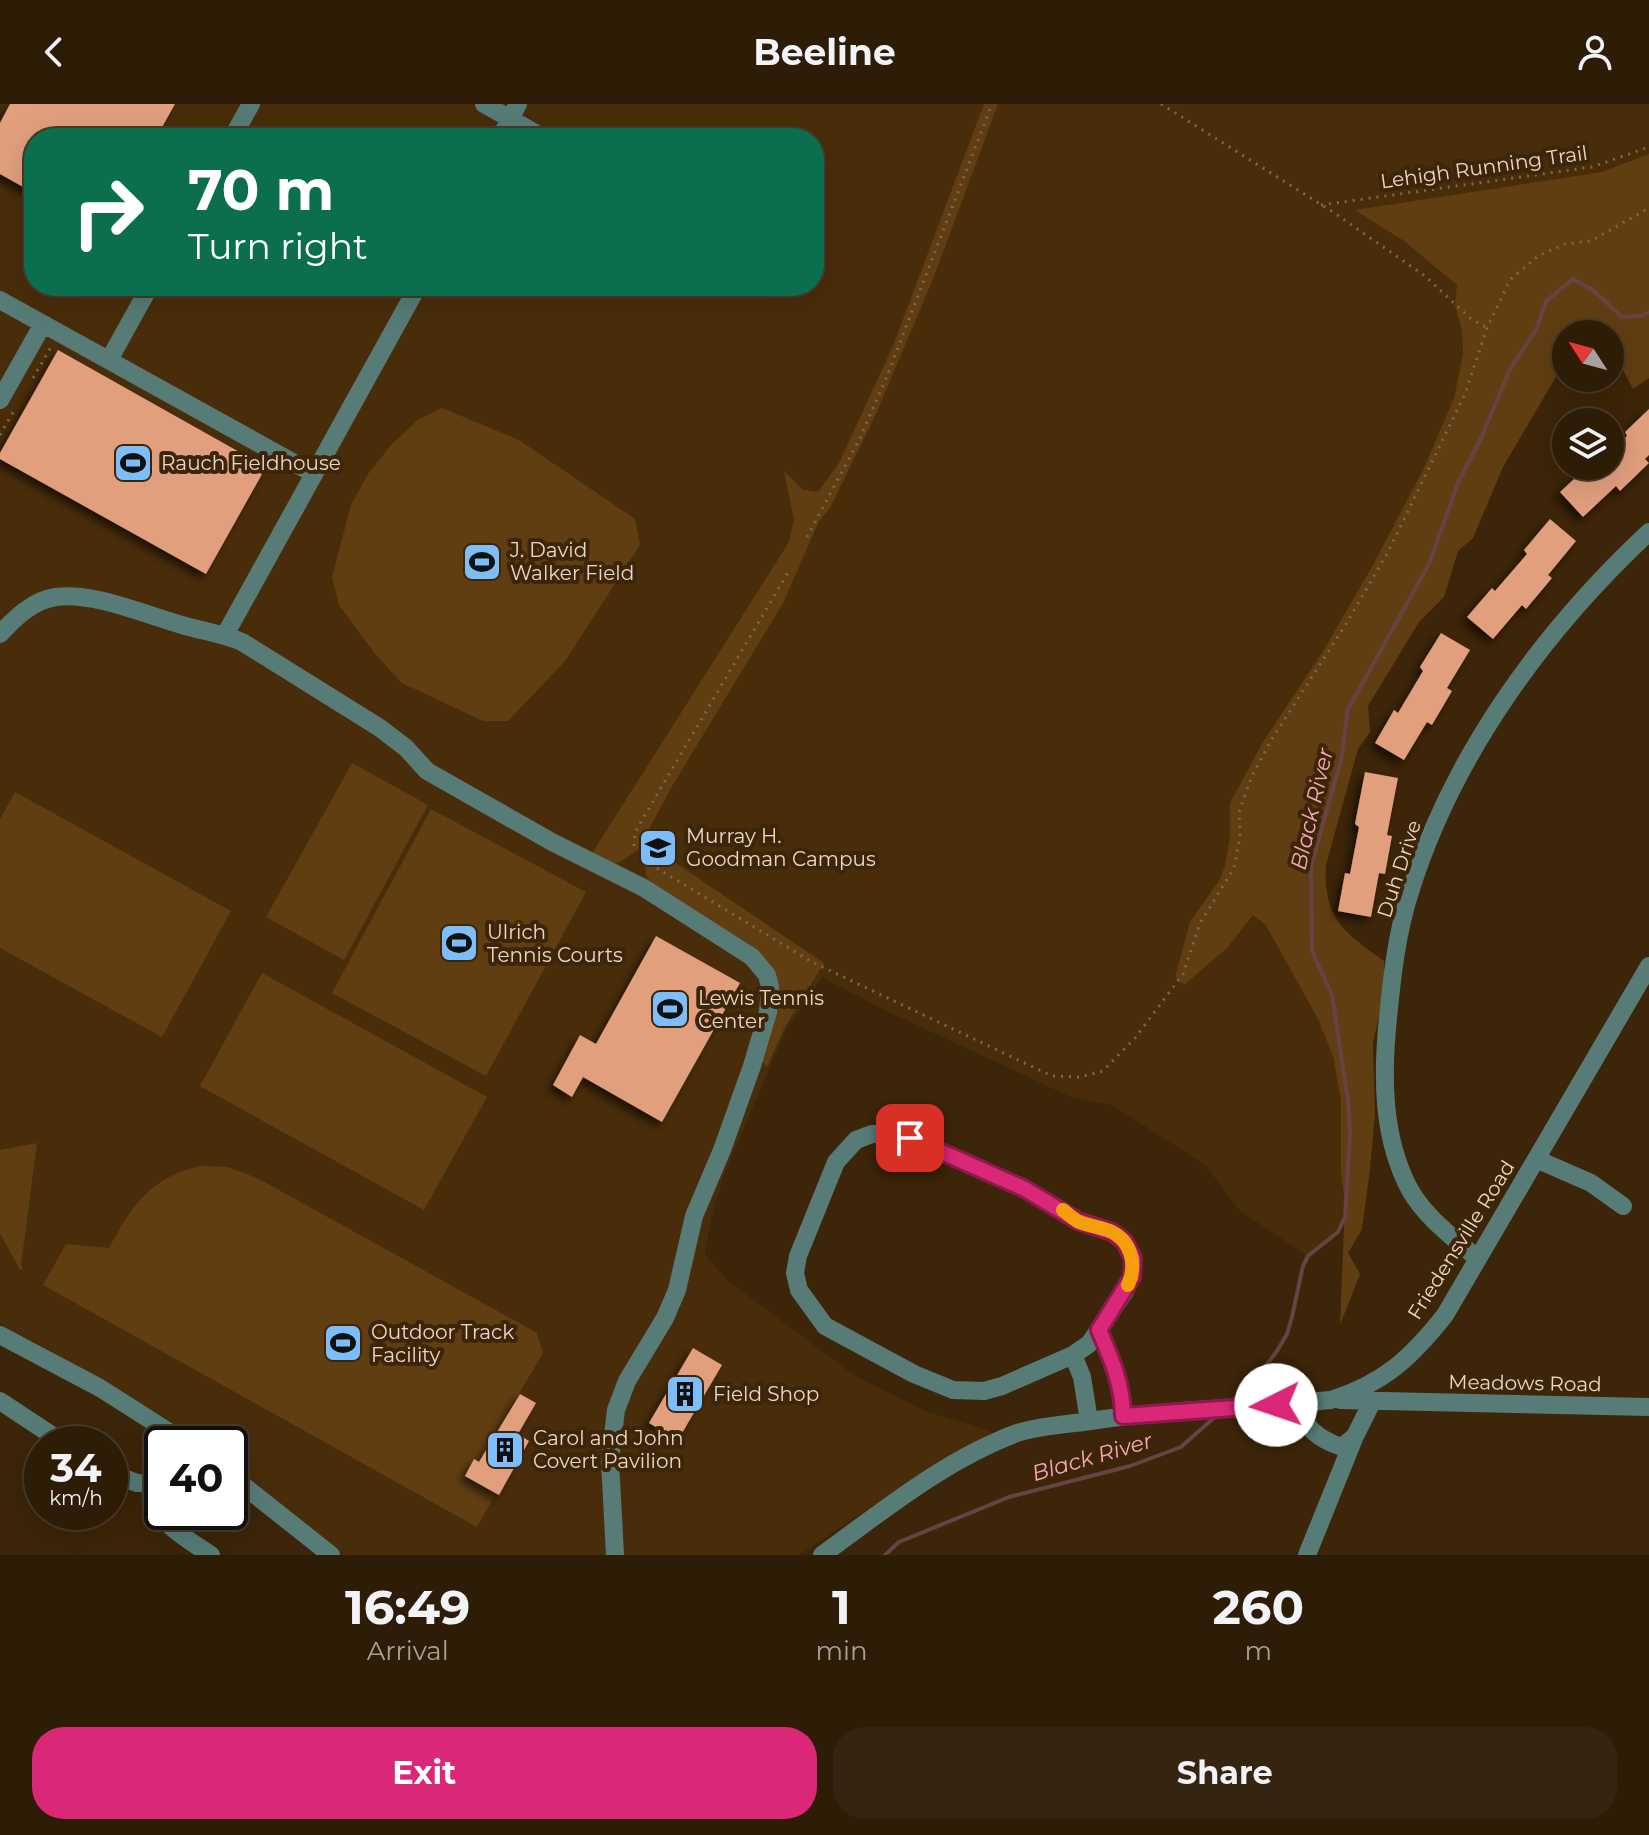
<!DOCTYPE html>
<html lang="en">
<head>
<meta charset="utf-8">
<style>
	body { margin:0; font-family:Montserrat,sans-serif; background:#352510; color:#f1f3f6; height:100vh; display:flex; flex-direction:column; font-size:30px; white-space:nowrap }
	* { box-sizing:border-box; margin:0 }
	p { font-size:26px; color:#a7a19b }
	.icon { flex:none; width:44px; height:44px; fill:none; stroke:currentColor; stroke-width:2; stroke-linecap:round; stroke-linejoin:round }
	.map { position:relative; height:1451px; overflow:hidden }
	.side { display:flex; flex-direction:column; background:#2d1c06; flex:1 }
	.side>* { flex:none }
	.guide { position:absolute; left:24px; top:24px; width:800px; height:168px; border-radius:32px; box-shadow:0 8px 32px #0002,0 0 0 2px #483a28; background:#0b6e4f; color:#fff; overflow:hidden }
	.needle { width:52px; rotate:306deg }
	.tools { position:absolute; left:1552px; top:216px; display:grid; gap:16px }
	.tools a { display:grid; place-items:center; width:72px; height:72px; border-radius:50%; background:#2d1c06; box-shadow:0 8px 32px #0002,0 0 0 2px #483a28; font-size:40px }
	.speed { position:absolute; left:24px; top:1322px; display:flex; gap:16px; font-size:40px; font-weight:700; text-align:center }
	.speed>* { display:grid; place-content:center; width:104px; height:104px; border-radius:50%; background:#2d1c06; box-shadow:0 8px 32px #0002,0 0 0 2px #483a28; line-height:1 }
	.speed small { font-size:20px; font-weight:400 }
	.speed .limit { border:4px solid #111; border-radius:12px; background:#fff; color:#111 }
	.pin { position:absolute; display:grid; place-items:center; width:68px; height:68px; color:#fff; margin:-34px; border-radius:16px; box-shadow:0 4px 12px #0006 }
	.me { position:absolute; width:88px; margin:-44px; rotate:266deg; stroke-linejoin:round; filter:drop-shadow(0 0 6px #0008) }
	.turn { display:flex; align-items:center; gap:28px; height:168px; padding:0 32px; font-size:36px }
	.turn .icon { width:104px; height:104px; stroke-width:2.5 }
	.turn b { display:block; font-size:56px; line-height:68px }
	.eta { display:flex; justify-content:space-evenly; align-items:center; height:136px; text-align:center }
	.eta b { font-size:48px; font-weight:700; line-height:56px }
	.cta { display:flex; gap:16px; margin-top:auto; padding:16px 32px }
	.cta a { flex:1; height:92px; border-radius:32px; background:#db2777; color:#fff; font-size:32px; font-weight:700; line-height:92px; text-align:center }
	.cta a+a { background:#352510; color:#f1f3f6 }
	header { display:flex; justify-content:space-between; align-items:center; height:104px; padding:0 32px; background:#2d1c06; font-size:36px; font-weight:700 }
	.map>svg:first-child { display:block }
</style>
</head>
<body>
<header><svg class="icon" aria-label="back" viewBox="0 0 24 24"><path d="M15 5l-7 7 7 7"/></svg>Beeline<svg class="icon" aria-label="person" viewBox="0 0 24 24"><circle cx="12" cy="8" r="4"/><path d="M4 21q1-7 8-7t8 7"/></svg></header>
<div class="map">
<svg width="1649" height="1451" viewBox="0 0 1649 1451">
	<defs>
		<filter id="shadow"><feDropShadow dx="-5" dy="5" stdDeviation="4" flood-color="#0009"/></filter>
	</defs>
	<rect width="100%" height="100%" fill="#3c2508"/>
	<path fill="#492d0a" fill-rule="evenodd" d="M0 0H1649V208L1573 175 1348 605 1311 763 1348 997 1345 1113 1338 1128 1308 1152 1240 1107 1205 1061 1112 1001 1071 993 882 905 822 873 785 928 724 1071 711 1113 705 1150 728 1177 854 1271 925 1307 993 1328 924 1367 799 1451H342L230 1358V1340H203L167 1315 37 1239 0 1221ZM34 34H814V182H34Z"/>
	<path fill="#613d12" d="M984 0H998L933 175 875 312 830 404 819 417 783 499 671 684 638 746 618 759 607 760 591 751 789 438 794 416 784 367 803 386 818 388 839 359 893 242Z
		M1649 50V274L1633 285 1621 262 1610 263V230H1566V269L1560 266 1503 363 1473 434 1458 447 1444 493 1419 518 1368 602 1370 628 1358 645 1326 761C1323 815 1344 828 1384 857V889L1373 939 1375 1011 1370 1065 1362 1125 1348 1149 1360 1170 1340 1221 1345 1098 1341 1069V997L1333 952 1318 915 1273 834 1265 820 1253 811 1227 844 1184 881 1175 873 1190 818 1219 777 1225 762 1230 733V699L1263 638 1325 544 1373 461 1423 366 1454 294 1463 250 1462 226 1455 201 1457 181 1404 137 1355 106 1602 68Z
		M442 304 519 336 635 415 640 441 565 557 508 617H483L402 579 376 551 339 501 332 473 351 401 368 370 391 341 419 315Z
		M352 659 428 701 344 856 266 813Z
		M15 688 231 807 162 933 0 844V715Z
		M431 705 586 788 486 972 332 889Z
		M644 749 674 758 824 859 785 923 767 963 757 951C768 927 780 906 778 880L655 782 646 772Z
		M262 869 487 993 424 1106 200 982Z
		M37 1039 21 1161 23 1164 20 1166 0 1129V1046Z
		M200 1062 228 1063 259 1075 537 1229 543 1249 479 1358 474 1355 465 1371 496 1389 477 1423 43 1181 66 1140 109 1144C132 1102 149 1074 200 1062Z"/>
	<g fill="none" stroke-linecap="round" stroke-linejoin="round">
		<path stroke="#674346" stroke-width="4" d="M1232 1297 1258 1272 1277 1247 1287 1230 1292 1213 1303 1162 1308 1152 1338 1128 1345 1113 1350 1030 1348 997 1332 891 1312 847 1311 763 1341 656 1348 605 1429 460 1458 379 1482 332 1510 265 1536 226 1546 197 1573 175 1593 186 1622 213 1642 212 1649 208
			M885 1451 899 1438 1009 1393 1130 1362 1181 1343 1217 1311"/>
	</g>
	<path fill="#e19f7e" filter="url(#shadow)" d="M10 0H175L156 34H34V89L0 70V19Z
		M58 246 266 363 206 470 0 355V349Z
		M1649 305V351L1645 355 1649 359 1620 387 1616 382 1583 413 1560 388 1588 362 1591 365 1595 362H1610V348L1627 332 1625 328Z
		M1550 415 1576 437 1548 471 1552 474 1526 505 1522 501 1493 535 1467 513 1492 484 1495 487 1527 450 1524 446Z
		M1441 529 1470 546 1447 584 1452 587 1432 621 1427 618 1404 656 1375 639 1394 606 1398 609 1423 567 1420 563Z
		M1365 668 1398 674 1387 731 1392 732 1385 770 1379 769 1371 813 1338 807 1345 769 1350 770 1359 723 1355 720Z
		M656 832 740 879 662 1018 583 973 572 993 553 981 580 931 596 940Z
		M693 1244 722 1261 678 1336 649 1319Z
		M520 1290 536 1299 518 1330 529 1337 499 1391 465 1372 474 1355 479 1358Z"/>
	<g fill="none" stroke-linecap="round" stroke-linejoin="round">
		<path stroke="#7d674e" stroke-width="3" stroke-dasharray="2 6" stroke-linecap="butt" d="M1161 0 1333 108 1425 172 1470 214 1487 224
			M1321 101 1592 63 1649 43
			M33 274 51 243
			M0 331 15 305
			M807 433 860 334 887 272 992 0
			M634 742 635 728 790 465
			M650 760 812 858 1052 972 1080 973 1103 967 1135 934 1183 870 1200 819 1234 764 1240 732 1239 708 1252 672 1270 638 1346 520 1388 448 1465 290 1487 224 1510 176 1538 152 1565 140 1591 137 1649 104"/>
		<path stroke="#577c78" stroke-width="18" d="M484 0 544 34
			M232 34 251 0
			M500 34 518 0
			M0 196 314 370
			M109 256 150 182
			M0 296 43 220
			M0 530C15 514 33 496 56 493 94 488 146 511 182 521 202 527 223 530 242 538L380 624 406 644 427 667 552 738 644 784 752 853 767 871 770 883 768 908 752 962 722 1046 694 1112 677 1186 665 1214 627 1277 616 1306 610 1357 615 1451
			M225 531 418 182
			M872 1030H891L910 1034 1025 1085 1078 1117 1112 1128 1124 1137 1133 1154 1132 1173 1124 1189 1089 1240 1073 1251 1002 1282 984 1287 953 1286 914 1270 825 1222 799 1186 795 1169 798 1152 836 1058 856 1036Z
			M1536 1055 1591 1079 1623 1102
			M1478 1155C1454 1134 1426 1114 1410 1086 1382 1034 1382 972 1388 914 1392 872 1397 828 1410 788 1453 650 1544 526 1649 428
			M1099 1226C1111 1254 1123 1281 1123 1312
			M0 1231 100 1284 188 1340
			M1073 1251 1082 1273 1089 1317
			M1340 1296 1649 1303
			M0 1297 65 1340
			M1292 1300C1306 1322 1316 1335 1342 1343L1355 1332 1372 1298
			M110 1369 137 1379H149L162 1368
			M230 1371 331 1451
			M149 1379C154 1419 180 1430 211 1451
			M822 1451C884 1406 945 1356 1017 1329 1039 1322 1060 1321 1083 1318 1165 1305 1248 1304 1331 1296 1384 1279 1411 1254 1445 1211L1649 862
			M1307 1451 1355 1332"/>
	</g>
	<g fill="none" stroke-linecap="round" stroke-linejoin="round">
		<defs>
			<path id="route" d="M910 1034 1025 1085 1078 1117 1112 1128 1124 1137 1133 1154 1132 1173 1099 1226C1111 1254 1123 1281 1123 1312L1276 1301"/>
		</defs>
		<use href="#route" stroke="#8e194d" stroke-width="20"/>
		<use href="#route" stroke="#db2777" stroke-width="14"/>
		<path stroke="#f59e0b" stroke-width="14" d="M1063 1106C1068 1110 1073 1115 1079 1118 1089 1122 1100 1123 1110 1127 1132 1137 1137 1161 1128 1181"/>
	</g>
	<defs>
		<symbol id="stadium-square" viewBox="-11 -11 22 22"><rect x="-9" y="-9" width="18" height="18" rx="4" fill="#7dbef9" stroke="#3c2508"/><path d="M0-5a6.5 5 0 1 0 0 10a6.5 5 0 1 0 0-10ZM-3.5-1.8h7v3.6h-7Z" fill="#111"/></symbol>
		<symbol id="university-square" viewBox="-11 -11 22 22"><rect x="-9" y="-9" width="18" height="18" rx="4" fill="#7dbef9" stroke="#3c2508"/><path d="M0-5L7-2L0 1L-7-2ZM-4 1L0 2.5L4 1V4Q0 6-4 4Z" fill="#111"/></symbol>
		<symbol id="building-square" viewBox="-11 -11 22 22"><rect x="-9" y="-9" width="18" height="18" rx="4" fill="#7dbef9" stroke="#3c2508"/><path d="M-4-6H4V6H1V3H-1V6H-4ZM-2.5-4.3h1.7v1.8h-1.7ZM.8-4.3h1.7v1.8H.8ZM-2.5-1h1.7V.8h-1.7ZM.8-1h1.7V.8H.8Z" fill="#111"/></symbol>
	</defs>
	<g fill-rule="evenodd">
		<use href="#stadium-square" x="111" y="337" width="44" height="44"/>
		<use href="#stadium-square" x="460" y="436" width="44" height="44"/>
		<use href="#university-square" x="636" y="722" width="44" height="44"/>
		<use href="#stadium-square" x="437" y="817" width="44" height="44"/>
		<use href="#stadium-square" x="648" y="883" width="44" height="44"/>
		<use href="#stadium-square" x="321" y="1217" width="44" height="44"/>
		<use href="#building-square" x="663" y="1268" width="44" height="44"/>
		<use href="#building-square" x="483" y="1324" width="44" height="44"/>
	</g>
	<g text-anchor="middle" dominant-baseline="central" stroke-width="8" stroke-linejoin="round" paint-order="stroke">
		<g font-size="20" fill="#ebd7c4" stroke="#3c2508">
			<text transform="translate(1484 63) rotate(-8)">Lehigh Running Trail</text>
			<text transform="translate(1399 765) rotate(-72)">Duh Drive</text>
			<text transform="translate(1461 1136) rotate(-58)">Friedensville Road</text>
			<text transform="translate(1525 1279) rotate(1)">Meadows Road</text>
		</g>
		<g font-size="20" fill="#ebd7c4" stroke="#3c2508" text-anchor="start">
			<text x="161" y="359">Rauch Fieldhouse</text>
			<text x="510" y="446">J. David<tspan x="510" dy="23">Walker Field</tspan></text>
			<text x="686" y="732">Murray H.<tspan x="686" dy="23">Goodman Campus</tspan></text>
			<text x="487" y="828">Ulrich<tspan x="487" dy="23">Tennis Courts</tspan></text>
			<text x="698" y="894">Lewis Tennis<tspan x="698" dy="23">Center</tspan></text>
			<text x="371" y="1228">Outdoor Track<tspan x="371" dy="23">Facility</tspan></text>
			<text x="713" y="1290">Field Shop</text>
			<text x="533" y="1334">Carol and John<tspan x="533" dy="23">Covert Pavilion</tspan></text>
		</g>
		<g font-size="22" font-style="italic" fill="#f9a7b6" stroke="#3c2508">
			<text transform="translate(1312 705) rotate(-77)">Black River</text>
			<text transform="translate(1092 1353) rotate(-16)">Black River</text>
		</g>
	</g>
</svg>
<div class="tools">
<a><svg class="needle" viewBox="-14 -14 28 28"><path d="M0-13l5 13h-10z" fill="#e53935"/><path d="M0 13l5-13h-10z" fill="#a7a19b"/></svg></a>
<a><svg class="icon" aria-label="layers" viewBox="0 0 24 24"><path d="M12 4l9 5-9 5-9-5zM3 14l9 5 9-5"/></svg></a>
</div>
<div class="speed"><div>34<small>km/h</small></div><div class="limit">40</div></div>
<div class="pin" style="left:910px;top:1034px;background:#d93025"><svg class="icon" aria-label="arrive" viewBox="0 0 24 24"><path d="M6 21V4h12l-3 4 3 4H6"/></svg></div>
<svg class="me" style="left:1276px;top:1301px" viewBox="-20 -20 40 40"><circle r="19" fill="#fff"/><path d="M0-13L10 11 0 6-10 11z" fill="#db2777"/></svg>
<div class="guide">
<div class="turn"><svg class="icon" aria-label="right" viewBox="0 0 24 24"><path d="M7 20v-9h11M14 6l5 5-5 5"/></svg><div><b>70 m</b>Turn right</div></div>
</div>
</div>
<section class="side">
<div class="eta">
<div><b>16:49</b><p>Arrival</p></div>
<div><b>1</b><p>min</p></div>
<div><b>260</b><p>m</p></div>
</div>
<div class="cta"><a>Exit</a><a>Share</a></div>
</section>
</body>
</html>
